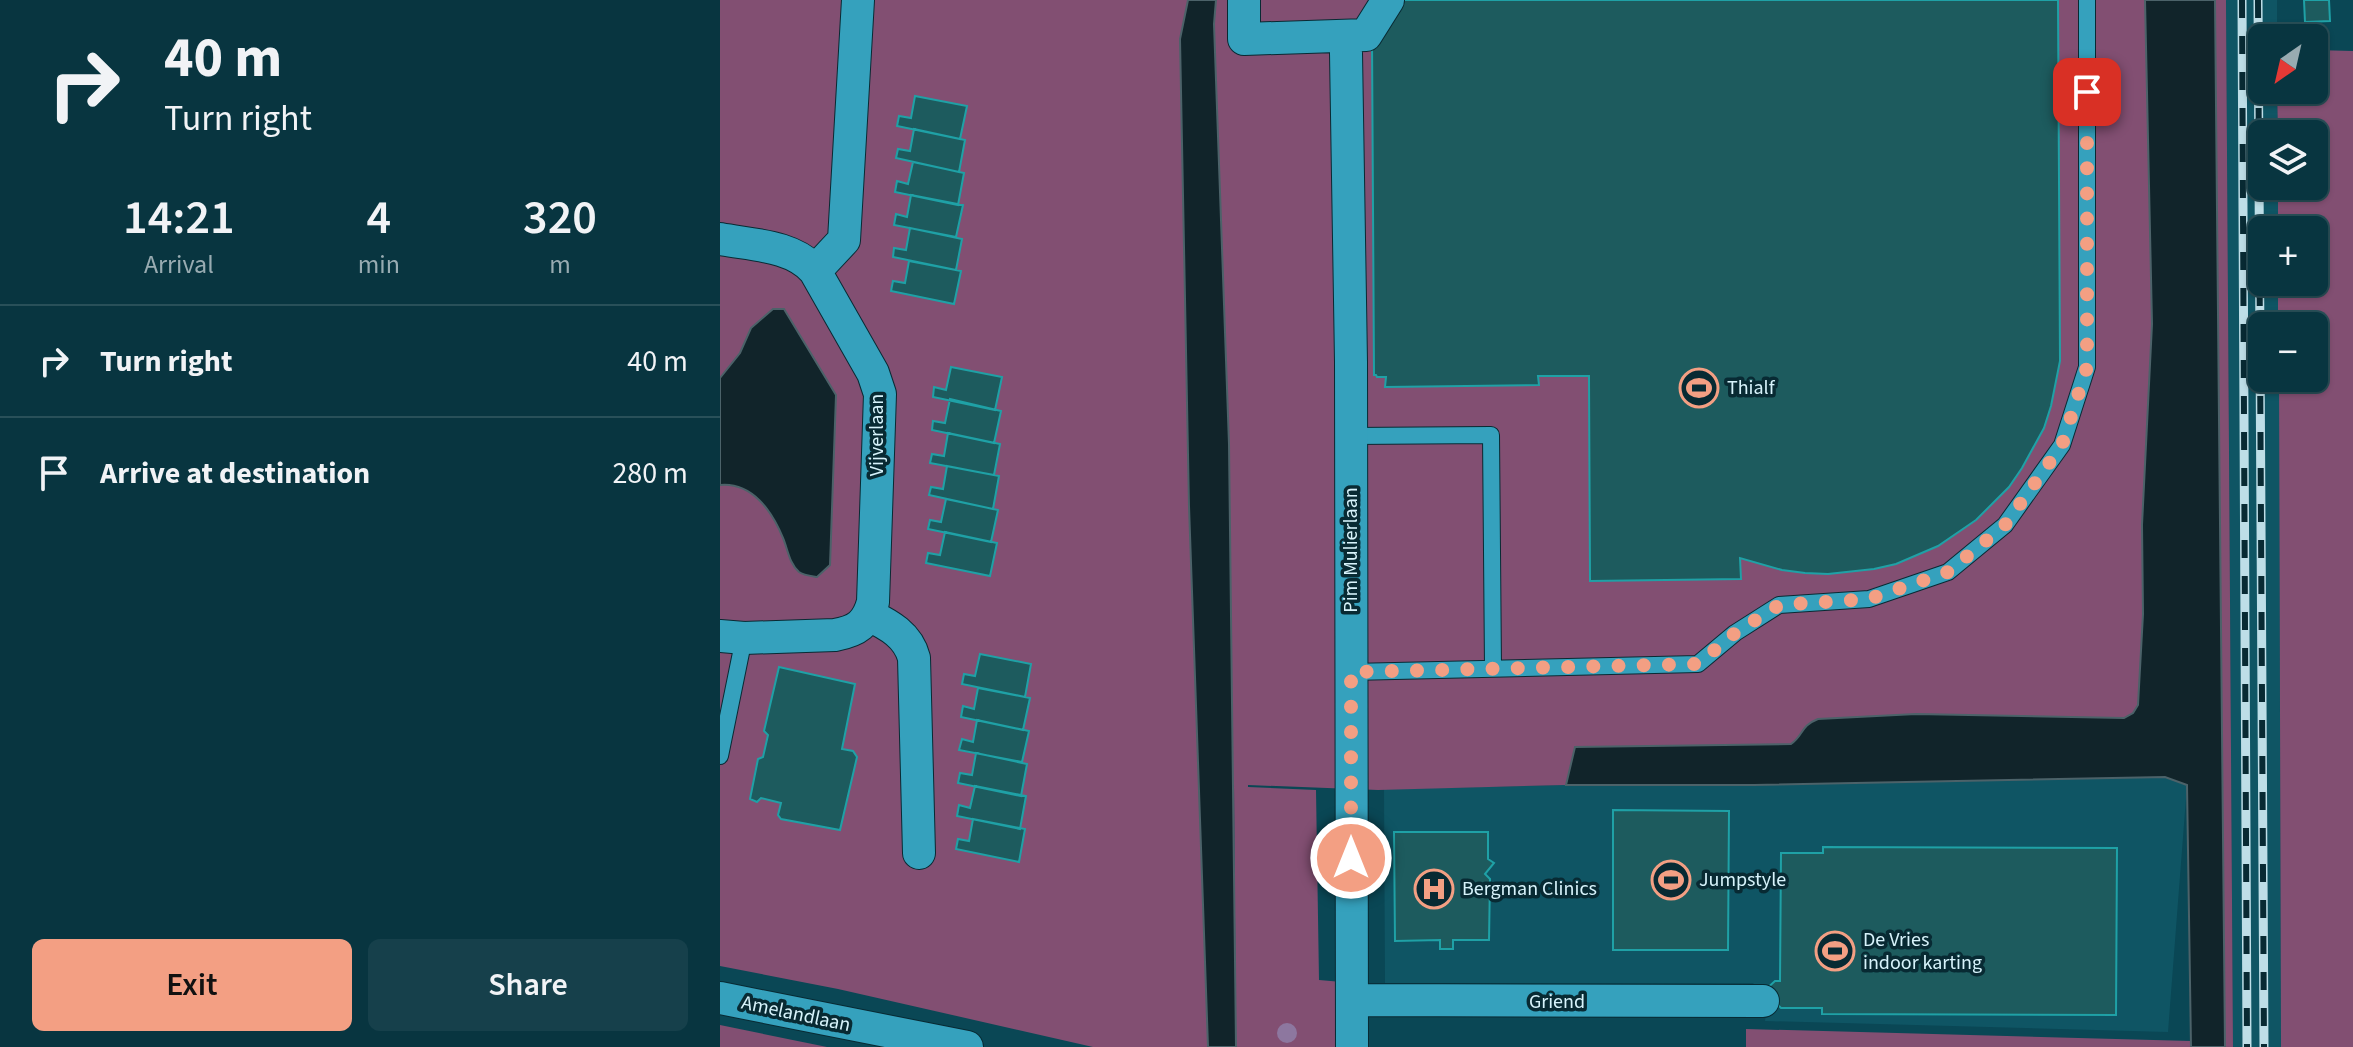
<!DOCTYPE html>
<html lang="en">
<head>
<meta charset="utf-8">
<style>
	body { margin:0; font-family:"Source Sans 3",sans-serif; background:#16404b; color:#f1f3f6; height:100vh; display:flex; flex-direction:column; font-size:30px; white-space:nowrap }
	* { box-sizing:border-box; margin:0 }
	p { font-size:26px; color:#98abb1 }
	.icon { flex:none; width:44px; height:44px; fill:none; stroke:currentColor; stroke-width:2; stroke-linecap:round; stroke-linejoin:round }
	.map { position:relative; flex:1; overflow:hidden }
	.details { display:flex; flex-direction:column; background:#083540; width:720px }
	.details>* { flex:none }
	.banner { background:#083540; color:#f1f3f6; overflow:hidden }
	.needle { width:52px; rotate:214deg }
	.controls { position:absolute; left:1528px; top:24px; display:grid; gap:16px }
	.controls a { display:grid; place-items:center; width:80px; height:80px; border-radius:12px; background:#083540; box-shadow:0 2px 6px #0004,0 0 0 2px #295059; font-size:40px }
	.pin { position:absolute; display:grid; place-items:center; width:68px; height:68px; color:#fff; margin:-34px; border-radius:16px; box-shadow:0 4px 12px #0006 }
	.me { position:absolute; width:88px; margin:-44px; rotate:0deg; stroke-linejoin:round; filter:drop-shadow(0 0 6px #0008) }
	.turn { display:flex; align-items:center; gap:28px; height:168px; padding:0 32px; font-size:36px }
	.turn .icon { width:104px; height:104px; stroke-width:2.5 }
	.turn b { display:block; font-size:56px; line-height:68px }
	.eta { display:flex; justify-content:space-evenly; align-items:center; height:136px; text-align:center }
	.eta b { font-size:48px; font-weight:600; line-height:56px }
	.action { display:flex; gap:16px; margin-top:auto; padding:16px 32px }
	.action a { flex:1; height:92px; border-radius:12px; background:#f39f83; color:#111; font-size:32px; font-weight:600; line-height:92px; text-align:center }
	.action a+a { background:#16404b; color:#f1f3f6 }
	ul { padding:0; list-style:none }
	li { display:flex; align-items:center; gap:24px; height:112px; padding:0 32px; border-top:2px solid #295059 }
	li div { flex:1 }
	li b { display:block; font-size:30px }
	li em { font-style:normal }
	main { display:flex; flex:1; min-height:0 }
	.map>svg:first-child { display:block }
</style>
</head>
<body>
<main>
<section class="details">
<div class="banner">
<div class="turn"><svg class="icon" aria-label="right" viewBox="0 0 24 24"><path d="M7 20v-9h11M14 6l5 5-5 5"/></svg><div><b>40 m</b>Turn right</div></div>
</div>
<div class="eta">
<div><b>14:21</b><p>Arrival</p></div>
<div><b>4</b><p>min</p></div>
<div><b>320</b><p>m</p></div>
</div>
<ul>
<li><svg class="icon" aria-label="right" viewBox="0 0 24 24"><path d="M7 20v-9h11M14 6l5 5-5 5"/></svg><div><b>Turn right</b></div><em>40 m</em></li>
<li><svg class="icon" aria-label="arrive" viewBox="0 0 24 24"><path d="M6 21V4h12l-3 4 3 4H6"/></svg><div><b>Arrive at destination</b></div><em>280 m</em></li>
</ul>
<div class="action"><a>Exit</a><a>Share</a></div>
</section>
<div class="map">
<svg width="1633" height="1047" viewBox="0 0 1633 1047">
	<rect width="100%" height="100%" fill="#0a4755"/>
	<path fill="#0f5564" d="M1506 0H1557V38H1542V90H1557L1558 134H1542V186H1558V230H1542V282H1558V326H1542V378H1559L1561 1047H1513Z
		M1445 777 1467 785 1448 1032 1045 1021 1048 1001 1033 983H665L664 789 846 785H1034Z"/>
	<path fill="#824f72" d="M0 0H474L495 1047H373L118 989 0 966Z
		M494 0H1451L1467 785 1445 777 1034 785H846L658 790 528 785V787L596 790 599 980 622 982 621 1047H516L514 785 506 784Z
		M1495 0H1506L1513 1047H1505Z
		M1594 50 1633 51V1047H1561L1559 378H1594V326H1558V282H1594V230H1558V186H1594V134H1558L1557 90H1594Z
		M0 1025 107 1047H0Z
		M1026 1029 1471 1041V1047H1026Z"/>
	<path fill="#11242a" stroke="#4c6269" stroke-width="2" d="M468 0H496L494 24 509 444 516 1047H488L469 506 460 39Z
		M1425 0H1495L1505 1047H1471L1467 785 1445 777 1034 785H846L855 747 1071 744C1084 735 1080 726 1098 719L1196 714 1404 718 1413 713 1418 705 1423 614 1422 525 1432 324Z
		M53 309H64L116 395 110 565 97 577C91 576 83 575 79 572 69 563 68 550 63 538 52 511 32 482 0 485V378L20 353 31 328Z"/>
	<path fill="#1d5b5e" stroke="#1fa1a6" stroke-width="2" d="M671 0H1338L1340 361 1331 406 1324 428 1302 468 1289 487 1256 520 1218 546 1176 564 1154 569 1108 574 1085 573 1062 570 1020 558 1021 579 870 581 869 376H818L819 385 665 387 666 377H657L656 375H654L652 39Z
		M1584 0H1609L1610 21 1585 22Z
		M195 96 247 106 240 139 177 126 179 116 191 118Z
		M194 129 245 140 239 172 176 158 178 149 190 151Z
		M193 162 244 173 238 205 175 192 177 181 188 184Z
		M191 195 243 205 236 237 174 225 176 214 187 217Z
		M190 228 242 239 236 270 173 257 174 248 186 250Z
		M189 261 241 271 234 304 171 291 173 281 185 283Z
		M231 367 282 377 275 410 213 397 214 387 226 390Z
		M230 399 281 411 274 443 212 430 213 421 225 423Z
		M228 433 280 444 274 475 210 463 212 454 224 456Z
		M227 466 279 476 273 509 209 495 211 487 223 489Z
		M226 499 278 510 271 542 208 529 210 520 221 522Z
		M225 532 277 543 270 576 206 563 208 553 220 555Z
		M260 654 311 664 305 697 242 684 244 674 255 676Z
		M59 667 135 684 122 749 133 751 137 757 120 830 61 819 58 815 61 803 41 798 37 802 30 799 38 759 43 757 48 735 44 731Z
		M258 688 310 698 303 730 241 717 243 706 254 709Z
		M257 720 309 731 302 762 239 750 242 739 253 742Z
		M256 753 307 764 301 796 238 783 240 773 252 775Z
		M255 786 306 796 300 829 237 816 239 805 250 808Z
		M893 810 1009 811 1008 950H893Z
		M253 819 305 829 299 862 236 849 238 839 249 841Z
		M674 832H768V859L774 863 765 874 770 879 769 940H733V949H720V940L675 941Z
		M1103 847 1397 848 1396 1015 1102 1014V1008H1061L1044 991 1055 981H1060L1061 853H1103Z"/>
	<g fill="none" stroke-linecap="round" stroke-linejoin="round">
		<defs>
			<path id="lane" d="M632 436 771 435 773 668
				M631 672 978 664 1015 633 1059 605 1149 599 1228 572 1285 525 1342 445 1367 367V0
				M0 756 24 638"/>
			<path id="street" d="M524 0V39L646 35 668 0
				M626 53 631 362 632 1047
				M0 239C31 245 73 245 95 271L153 373 160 394 153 602C147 624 137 631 115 635L24 638 0 636
				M95 271 124 240 138 0
				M149 615C169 625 188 635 194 658L199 853
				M0 998 247 1047
				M632 1000 1043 1001"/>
		</defs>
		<use href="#lane" stroke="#082a33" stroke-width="18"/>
		<use href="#street" stroke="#082a33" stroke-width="34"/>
		<use href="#lane" stroke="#35a1bd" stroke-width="16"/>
		<use href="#street" stroke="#35a1bd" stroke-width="32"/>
		<defs>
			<path id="rail" d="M1522 0 1527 1047
				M1538 0 1544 1047"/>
		</defs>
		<use href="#rail" stroke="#bedee7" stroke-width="9"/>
		<use href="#rail" stroke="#082a33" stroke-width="6" stroke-dasharray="18" stroke-linecap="butt"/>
	</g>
	<circle fill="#8d779f" cx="567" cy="1033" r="10"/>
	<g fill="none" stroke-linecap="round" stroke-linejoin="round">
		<path stroke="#f39f83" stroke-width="14" stroke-dasharray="0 25.2" d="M631 858V672L978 664 1015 633 1059 605 1149 599 1228 572 1285 525 1342 445 1367 367V92"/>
	</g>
	<defs>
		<symbol id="stadium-ring" viewBox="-11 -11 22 22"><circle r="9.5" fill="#082a33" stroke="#f39f83" stroke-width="1.5"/><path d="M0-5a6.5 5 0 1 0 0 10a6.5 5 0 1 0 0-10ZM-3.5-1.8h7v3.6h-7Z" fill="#f39f83"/></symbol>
		<symbol id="hospital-ring" viewBox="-11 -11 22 22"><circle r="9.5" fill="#082a33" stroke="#f39f83" stroke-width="1.5"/><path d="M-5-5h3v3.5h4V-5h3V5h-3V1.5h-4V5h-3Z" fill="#f39f83"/></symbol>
	</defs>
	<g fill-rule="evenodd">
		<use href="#stadium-ring" x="957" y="366" width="44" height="44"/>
		<use href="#stadium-ring" x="929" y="858" width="44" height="44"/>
		<use href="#hospital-ring" x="692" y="867" width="44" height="44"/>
		<use href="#stadium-ring" x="1093" y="929" width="44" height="44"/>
	</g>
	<g text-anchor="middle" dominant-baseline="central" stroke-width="7" stroke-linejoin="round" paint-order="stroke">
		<g font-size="20" fill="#d7f3fb" stroke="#082a33" text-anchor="start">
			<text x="1007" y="388">Thialf</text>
			<text x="979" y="880">Jumpstyle</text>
			<text x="742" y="889">Bergman Clinics</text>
			<text x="1143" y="940">De Vries<tspan x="1143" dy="23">indoor karting</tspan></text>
		</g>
		<g font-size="20" fill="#d7f3fb" stroke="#082a33">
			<text transform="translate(157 435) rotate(-90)">Vijverlaan</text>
			<text transform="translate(631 550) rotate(-90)">Pim Mulierlaan</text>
			<text x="837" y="1002">Griend</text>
			<text transform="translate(76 1014) rotate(12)">Amelandlaan</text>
		</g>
	</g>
</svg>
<div class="controls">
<a><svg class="needle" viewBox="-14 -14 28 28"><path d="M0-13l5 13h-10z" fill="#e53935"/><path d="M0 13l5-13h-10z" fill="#98abb1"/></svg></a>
<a><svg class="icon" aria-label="layers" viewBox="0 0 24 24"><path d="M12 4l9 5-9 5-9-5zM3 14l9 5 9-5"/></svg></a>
<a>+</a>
<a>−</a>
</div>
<div class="pin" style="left:1367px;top:92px;background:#d93025"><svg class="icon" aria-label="arrive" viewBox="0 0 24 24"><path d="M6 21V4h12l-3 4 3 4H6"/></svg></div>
<svg class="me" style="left:631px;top:858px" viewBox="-20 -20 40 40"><circle r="17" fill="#f39f83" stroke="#fff" stroke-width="3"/><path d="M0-11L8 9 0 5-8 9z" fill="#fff"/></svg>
</div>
</main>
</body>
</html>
